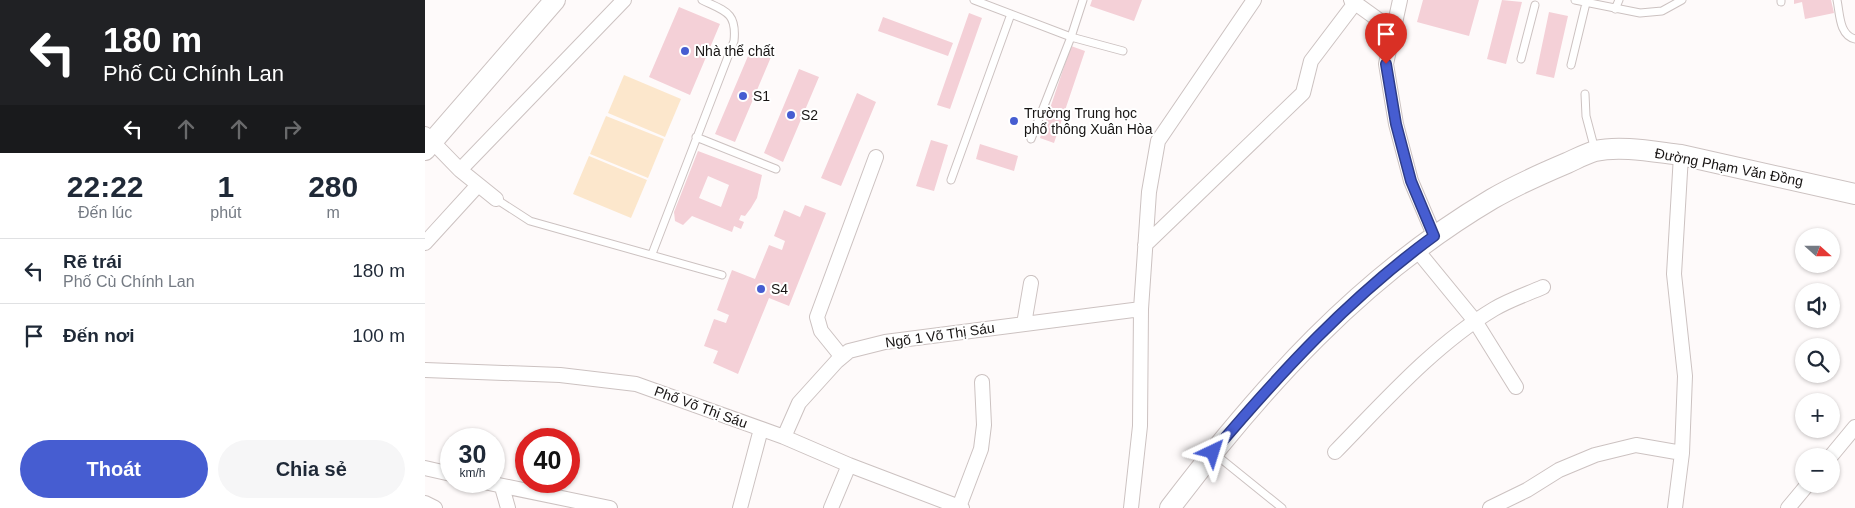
<!DOCTYPE html>
<html lang="vi">
<head>
<meta charset="utf-8">
<style>
	body { margin:0; font-family:Helvetica,sans-serif; background:#f6f6f7; color:#1f2937; height:100vh; display:flex; flex-direction:column; font-size:19px; white-space:nowrap }
	* { box-sizing:border-box; margin:0 }
	p { font-size:16px; color:#747a83 }
	.icon { flex:none; width:28px; height:28px; fill:none; stroke:currentColor; stroke-width:2; stroke-linecap:round; stroke-linejoin:round }
	.map { position:relative; flex:1; overflow:hidden }
	.panel { display:flex; flex-direction:column; background:#fff; width:425px }
	.panel>* { flex:none }
	.hud { background:#202124; color:#fff; overflow:hidden }
	.needle { width:32px; rotate:111deg }
	.tools { position:absolute; left:1370px; top:228px; display:grid; gap:10px }
	.tools a { display:grid; place-items:center; width:45px; height:45px; border-radius:50%; background:#fff; box-shadow:0 1px 4px #0004; font-size:25px }
	.speed { position:absolute; left:15px; top:428px; display:flex; gap:10px; font-size:25px; font-weight:700; text-align:center }
	.speed>* { display:grid; place-content:center; width:65px; height:65px; border-radius:50%; background:#fff; box-shadow:0 1px 4px #0004; line-height:1 }
	.speed small { font-size:12px; font-weight:400 }
	.speed .limit { border:8px solid #d22; background:#fff; color:#111 }
	.pin { position:absolute; display:grid; place-items:center; width:42px; height:42px; color:#fff; margin:-51px -21px; border-radius:50% 50% 50% 0; rotate:-45deg; box-shadow:0 0 5px #0007 }
	.pin .icon { rotate:45deg }
	.me { position:absolute; width:55px; margin:-28px; rotate:41deg; stroke-linejoin:round; filter:drop-shadow(0 0 4px #0008) }
	.turn { display:flex; align-items:center; gap:18px; height:105px; padding:0 20px; font-size:22px }
	.turn .icon { width:65px; height:65px; stroke-width:2.5 }
	.turn b { display:block; font-size:35px; line-height:42px }
	.lanes { display:flex; align-items:center; height:48px; padding:0 20px; background:#0003; justify-content:center; gap:25px; direction:ltr }
	.lanes .off { opacity:.35 }
	.eta { display:flex; justify-content:space-evenly; align-items:center; height:85px; text-align:center }
	.eta b { font-size:30px; font-weight:700; line-height:35px }
	.action { display:flex; gap:10px; margin-top:auto; padding:10px 20px }
	.action a { flex:1; height:58px; border-radius:30px; background:#465dd1; color:#fff; font-size:20px; font-weight:700; line-height:58px; text-align:center }
	.action a+a { background:#f6f6f7; color:#1f2937 }
	ul { padding:0; list-style:none }
	li { display:flex; align-items:center; gap:15px; height:65px; padding:0 20px; border-top:1px solid #e0e1e3 }
	li div { flex:1 }
	li b { display:block; font-size:19px }
	li em { font-style:normal }
	main { display:flex; flex:1; min-height:0 }
	.map>svg:first-child { display:block }
</style>
</head>
<body>
<main>
<section class="panel">
<div class="hud">
<div class="turn"><svg class="icon" aria-label="left" viewBox="0 0 24 24"><path d="M17 20v-9H6M10 6l-5 5 5 5"/></svg><div><b>180 m</b>Phố Cù Chính Lan</div></div>
<div class="lanes"><svg class="icon" aria-label="left" viewBox="0 0 24 24"><path d="M17 20v-9H6M10 6l-5 5 5 5"/></svg><svg class="icon off" aria-label="ahead" viewBox="0 0 24 24"><path d="M12 20V5M6 11l6-6 6 6"/></svg><svg class="icon off" aria-label="ahead" viewBox="0 0 24 24"><path d="M12 20V5M6 11l6-6 6 6"/></svg><svg class="icon off" aria-label="right" viewBox="0 0 24 24"><path d="M7 20v-9h11M14 6l5 5-5 5"/></svg></div>
</div>
<div class="eta">
<div><b>22:22</b><p>Đến lúc</p></div>
<div><b>1</b><p>phút</p></div>
<div><b>280</b><p>m</p></div>
</div>
<ul>
<li><svg class="icon" aria-label="left" viewBox="0 0 24 24"><path d="M17 20v-9H6M10 6l-5 5 5 5"/></svg><div><b>Rẽ trái</b><p>Phố Cù Chính Lan</p></div><em>180 m</em></li>
<li><svg class="icon" aria-label="arrive" viewBox="0 0 24 24"><path d="M6 21V4h12l-3 4 3 4H6"/></svg><div><b>Đến nơi</b></div><em>100 m</em></li>
</ul>
<div class="action"><a>Thoát</a><a>Chia sẻ</a></div>
</section>
<div class="map">
<svg width="1430" height="508" viewBox="0 0 1430 508">
	<rect width="100%" height="100%" fill="#fefafa"/>
	<path fill="#fce7cc" d="M199 75 256 99 240 137 183 113Z
		M181 116 239 139 223 178 165 154Z
		M164 156 222 180 206 218 148 194Z"/>
	<path fill="#f4d0d7" fill-rule="evenodd" d="M667 0H717L709 21 665 6Z
		M998 0H1054L1044 36 992 22Z
		M1077 0 1097 2 1081 64 1062 59Z
		M1369 0H1406L1409 13 1380 19 1377 2 1369 4Z
		M254 7 295 24 265 95 224 77Z
		M1124 12 1143 16 1129 78 1111 74Z
		M544 13 557 18 525 109 512 105Z
		M458 17 528 43 523 56 453 31Z
		M646 46 660 51 629 143 615 138Z
		M326 49 346 57 310 142 290 134Z
		M374 69 394 77 358 162 339 153Z
		M432 93 451 102 416 186 396 178Z
		M506 140 523 145 509 191 491 186Z
		M555 144 593 156 589 171 551 159Z
		M273 151 337 175 332 198 326 208 320 216 316 215 314 220 319 222 316 229 309 226 307 232 267 216 258 225 250 221 249 212ZM283 176 304 185 296 207 274 198Z
		M380 205 401 213 364 306 344 298 313 374 288 363 293 351 279 346 289 319 301 323 304 315 292 310 307 270 330 279 344 245 357 250 360 241 349 236 359 210 375 217Z"/>
	<g fill="none" stroke-linecap="round" stroke-linejoin="round">
		<defs>
			<path id="lane" d="M549 0 646 37 698 51
				M1150 0 1215 13 1237 11 1257 0
				M1356 0V2
				M1412 0C1415 14 1414 35 1430 39
				M1190 9 1194 0
				M1096 59 1110 5
				M1146 65 1161 3
				M1160 94 1161 116 1170 150
				M271 137 351 169
				M606 139 646 37 658 0
				M526 180 586 14
				M71 199 105 221 297 275
				M227 254 309 41C312 12 300 11 277 0
				M790 454 857 508"/>
			<path id="street" d="M926 0 969 31
				M975 0 961 64 971 124 986 181 1009 235
				M0 134 35 170 71 199
				M35 170 199 0
				M0 243 53 185
				M720 245 878 93 886 61 930 3
				M991 249 1050 321 1091 387
				M599 324 606 283
				M417 357 396 331 392 317 451 157
				M0 370 135 375 211 384 359 437 424 465 537 508
				M359 437 374 403 412 361 424 351 460 342 716 309
				M910 452C959 402 1009 345 1069 309 1084 300 1102 294 1118 287
				M1406 456 1430 427
				M0 468 26 474
				M54 481 185 508
				M77 487 83 508
				M0 503 10 508
				M534 507 556 449 559 425 557 382
				M315 508 336 429
				M406 508 424 465
				M706 508 715 426 716 309 724 192 733 141 829 0
				M1065 508 1102 490 1134 470 1170 455 1211 445 1257 453
				M1250 508 1257 453 1260 376 1249 274 1256 155
				M1363 508 1383 484"/>
			<path id="secondary" d="M0 150 130 0
				M745 508C837 387 935 277 1067 199 1091 185 1116 174 1142 163 1151 159 1160 154 1170 151 1196 145 1230 152 1256 155L1430 194"/>
		</defs>
		<use href="#lane" stroke="#ccc2c1" stroke-width="9"/>
		<use href="#street" stroke="#ccc2c1" stroke-width="16"/>
		<use href="#secondary" stroke="#ccc2c1" stroke-width="22"/>
		<use href="#lane" stroke="#fff" stroke-width="7"/>
		<use href="#street" stroke="#fff" stroke-width="14"/>
		<use href="#secondary" stroke="#fff" stroke-width="20"/>
	</g>
	<g fill="none" stroke-linecap="round" stroke-linejoin="round">
		<defs>
			<path id="route" d="M788 452C856 372 924 298 1009 236L986 181 971 124 961 64"/>
		</defs>
		<use href="#route" stroke="#2e3c88" stroke-width="12"/>
		<use href="#route" stroke="#465dd1" stroke-width="9"/>
	</g>
	<g fill="#465dd1" stroke="#fff" stroke-width="2">
		<circle cx="260" cy="51" r="5"/>
		<circle cx="318" cy="96" r="5"/>
		<circle cx="366" cy="115" r="5"/>
		<circle cx="589" cy="121" r="5"/>
		<circle cx="336" cy="289" r="5"/>
	</g>
	<g text-anchor="middle" dominant-baseline="central" stroke-width="4" stroke-linejoin="round" paint-order="stroke">
		<g font-size="14" fill="#171413" stroke="#fff" text-anchor="start">
			<text x="270" y="51">Nhà thể chất</text>
			<text x="328" y="96">S1</text>
			<text x="599" y="113">Trường Trung học<tspan x="599" dy="16">phổ thông Xuân Hòa</tspan></text>
			<text x="376" y="115">S2</text>
			<text x="346" y="289">S4</text>
		</g>
		<g font-size="14" fill="#171413" stroke="#fff">
			<text transform="translate(1304 167) rotate(11)">Đường Phạm Văn Đồng</text>
			<text transform="translate(515 335) rotate(-8)">Ngõ 1 Võ Thị Sáu</text>
			<text transform="translate(276 407) rotate(20)">Phố Võ Thị Sáu</text>
		</g>
	</g>
</svg>
<div class="tools">
<a><svg class="needle" viewBox="-14 -14 28 28"><path d="M0-13l5 13h-10z" fill="#e53935"/><path d="M0 13l5-13h-10z" fill="#747a83"/></svg></a>
<a><svg class="icon" aria-label="sound" viewBox="0 0 24 24"><path d="M4 9h4l5-4v14l-5-4H4zM17 9q2 3 0 6"/></svg></a>
<a><svg class="icon" aria-label="search" viewBox="0 0 24 24"><circle cx="10" cy="10" r="6"/><path d="M15 15l6 6"/></svg></a>
<a>+</a>
<a>−</a>
</div>
<div class="speed"><div>30<small>km/h</small></div><div class="limit">40</div></div>
<div class="pin" style="left:961px;top:64px;background:#d93025"><svg class="icon" aria-label="arrive" viewBox="0 0 24 24"><path d="M6 21V4h12l-3 4 3 4H6"/></svg></div>
<svg class="me" style="left:788px;top:452px" viewBox="-20 -20 40 40"><path d="M0-17L14 15 0 8-14 15z" fill="#465dd1" stroke="#fff" stroke-width="4"/></svg>
</div>
</main>
</body>
</html>
